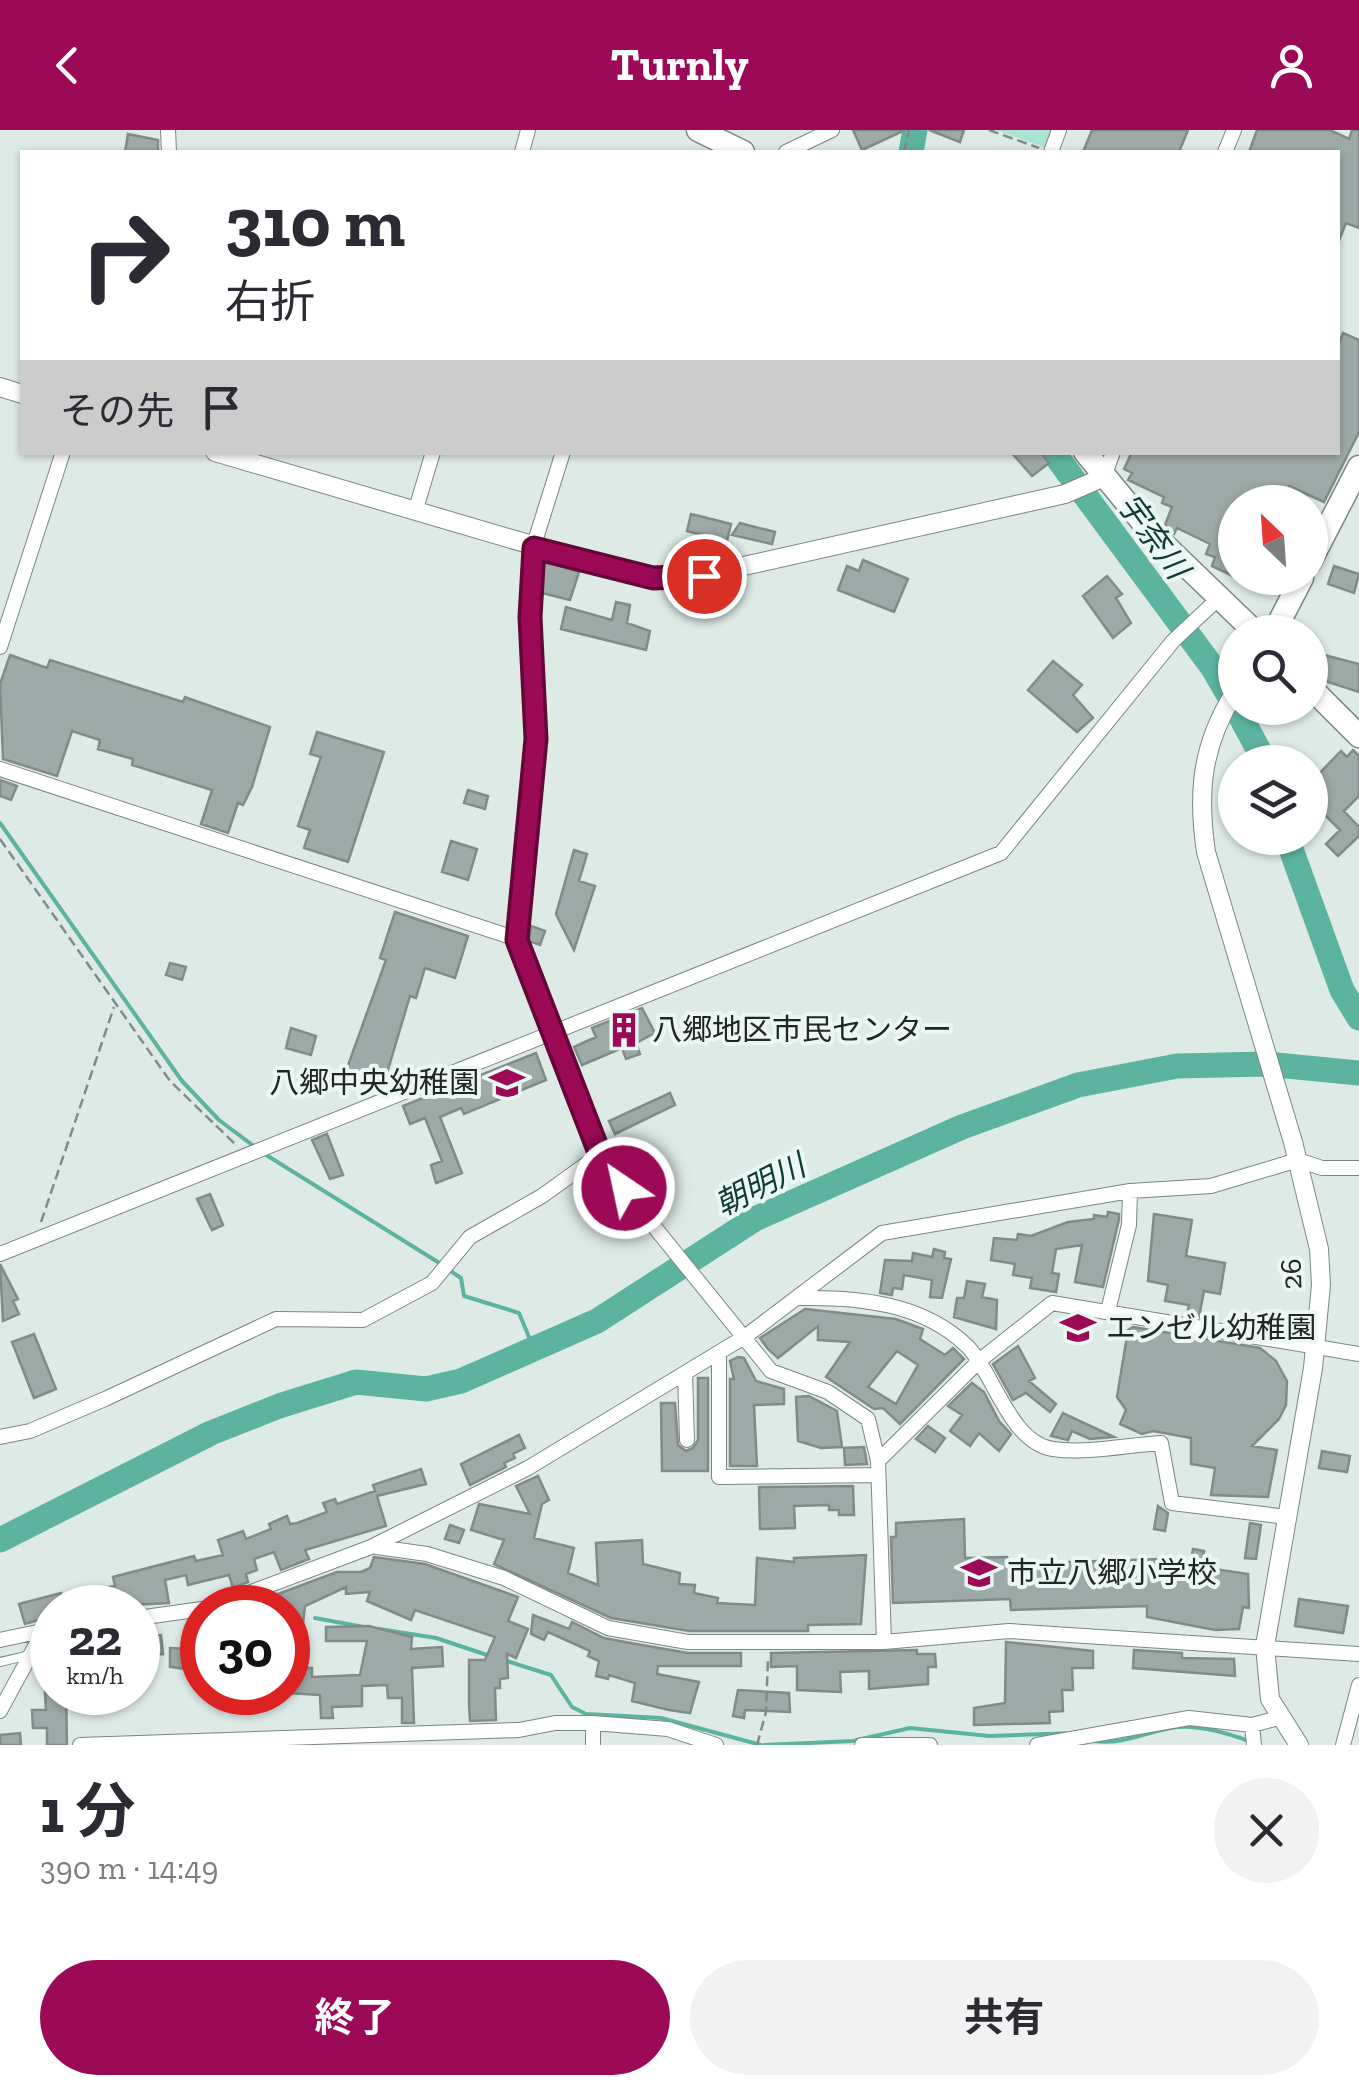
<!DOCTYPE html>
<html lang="ja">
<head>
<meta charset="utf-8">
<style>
	body { margin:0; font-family:"Zilla Slab","Noto Sans JP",serif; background:#f2f2f3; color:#2b2b33; height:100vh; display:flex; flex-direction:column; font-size:38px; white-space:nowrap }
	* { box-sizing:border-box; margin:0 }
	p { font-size:32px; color:#7c7c81 }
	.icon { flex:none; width:55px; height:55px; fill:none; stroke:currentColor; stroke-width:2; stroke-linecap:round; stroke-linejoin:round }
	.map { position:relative; height:1615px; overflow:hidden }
	.side { display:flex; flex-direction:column; background:#fff; flex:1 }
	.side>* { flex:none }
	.top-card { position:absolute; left:20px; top:20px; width:1320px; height:305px; border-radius:0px; box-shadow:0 2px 8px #0004; background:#fff; color:#2b2b33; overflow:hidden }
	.needle { width:65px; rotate:335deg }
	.buttons { position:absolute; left:1218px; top:355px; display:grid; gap:20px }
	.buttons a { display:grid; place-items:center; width:110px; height:110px; border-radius:50%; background:#fff; box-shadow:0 2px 8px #0004; font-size:50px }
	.speed { position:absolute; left:30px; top:1455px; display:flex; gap:20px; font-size:50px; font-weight:700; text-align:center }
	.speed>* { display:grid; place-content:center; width:130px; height:130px; border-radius:50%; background:#fff; box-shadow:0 2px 8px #0004; line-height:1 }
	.speed small { font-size:25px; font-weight:400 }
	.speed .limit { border:15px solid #d22; background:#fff; color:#111 }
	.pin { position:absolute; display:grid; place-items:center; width:85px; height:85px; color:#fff; margin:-42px; border:5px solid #fff; border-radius:50%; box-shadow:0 2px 10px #0007 }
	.me { position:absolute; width:110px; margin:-55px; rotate:326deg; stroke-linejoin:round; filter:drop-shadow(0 0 8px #0008) }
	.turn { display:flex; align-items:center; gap:35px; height:210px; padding:0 40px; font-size:45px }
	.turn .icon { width:130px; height:130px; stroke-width:2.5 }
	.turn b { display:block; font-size:70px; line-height:85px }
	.then { display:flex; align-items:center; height:95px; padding:0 40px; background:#0003; gap:20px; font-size:38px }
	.round { display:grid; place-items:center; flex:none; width:105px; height:105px; border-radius:52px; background:#f2f2f3 }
	.headline { display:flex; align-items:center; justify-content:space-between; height:170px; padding:0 40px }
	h1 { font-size:60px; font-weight:700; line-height:75px }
	.primary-button { display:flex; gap:20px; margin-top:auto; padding:20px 40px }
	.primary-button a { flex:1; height:115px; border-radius:60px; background:#9c0a57; color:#fff; font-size:40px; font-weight:700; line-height:115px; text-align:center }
	.primary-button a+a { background:#f2f2f3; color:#2b2b33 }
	header { display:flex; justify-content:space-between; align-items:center; height:130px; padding:0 40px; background:#9c0a57; color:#fff; font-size:45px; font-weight:700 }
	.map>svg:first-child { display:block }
</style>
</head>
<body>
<header><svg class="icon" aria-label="back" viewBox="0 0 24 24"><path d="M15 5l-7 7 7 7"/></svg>Turnly<svg class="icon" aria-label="person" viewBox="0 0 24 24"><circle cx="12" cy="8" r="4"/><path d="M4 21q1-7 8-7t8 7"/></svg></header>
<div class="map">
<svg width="1359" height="1615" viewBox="0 0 1359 1615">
	<rect width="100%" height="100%" fill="#ddeae6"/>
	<path fill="#abe3d5" d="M996 0H1052L1046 18Z"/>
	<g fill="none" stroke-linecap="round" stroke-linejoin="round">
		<path stroke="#5cb4a0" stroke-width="4" d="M0 693 182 951 219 990 255 1017
			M263 1023 441 1134
			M449 1140 461 1148 464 1166 519 1183 534 1219
			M315 1488 364 1497
			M379 1499 436 1508 490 1526
			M504 1530 551 1545 572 1577 586 1584 661 1588 761 1615
			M1093 1611C1122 1615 1144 1603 1171 1598 1195 1593 1227 1603 1249 1611
			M764 1615 853 1611 910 1598 989 1606 1076 1603"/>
		<path stroke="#5cb4a0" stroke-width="25" d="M911 22 915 0
			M1053 322 1213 538 1235 576
			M1236 578 1265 632
			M1287 708 1342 860 1359 888
			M0 1410 211 1303 279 1276 356 1252 426 1259 461 1251 597 1191 755 1089 962 997 1078 955 1177 936 1266 934 1359 943"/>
	</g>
	<path fill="#9eaaa7" stroke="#808c89" stroke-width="2.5" fill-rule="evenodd" d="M853 0H905L862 20Z
		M929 0H964L960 12Z
		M1092 0H1188L1179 22H1083Z
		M1257 0H1330L1349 9 1352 0H1359V98L1346 93 1338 113V22H1249Z
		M128 4 158 10V22H125Z
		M1343 203 1359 210V302L1324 372 1289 356 1282 372H1235V447L1212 436 1215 427 1206 424 1210 414 1177 398 1174 404 1165 395 1172 377 1162 373 1164 367 1128 350 1132 343 1124 339 1132 322H1338V216Z
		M1011 322H1040L1049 333 1032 346Z
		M691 384 731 394 727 411 687 401Z
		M740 393 775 402 772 414 732 405Z
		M863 430 908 449 894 482 838 460 847 436 859 441Z
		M543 431 579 442 570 470 542 463Z
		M1334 436 1359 444 1354 463 1328 454Z
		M1107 446 1122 464 1116 468 1131 493 1113 508 1083 466Z
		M616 472 630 475 627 493 650 501 646 520 561 499 566 477 612 490Z
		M10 525 47 538 50 530 183 572 185 567 270 597 252 657 243 675 238 673 228 703 201 694 212 660 132 635 133 629 98 619 100 610 72 601 57 646 3 629 0 554Z
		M1324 525 1359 534V562L1328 552 1319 541Z
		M1053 531 1082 555 1073 565 1093 588 1077 602 1028 560Z
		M317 602 384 622 348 732 304 718 310 700 298 696 321 627 310 624Z
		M1353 620 1359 626V666L1344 681 1359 697V706L1338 726 1326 714 1340 700 1314 674 1321 667 1310 653 1341 621 1347 627Z
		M0 650 17 656 11 670 0 666Z
		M468 660 488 666 485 679 464 673Z
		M451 711 477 719 468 750 442 742Z
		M574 720 587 724 579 751 595 756 574 820 556 784Z
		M395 782 468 806 455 848 425 838 416 868 410 866 384 953 346 941 386 830 380 828Z
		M531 796 545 801 540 815 529 811Z
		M170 833 186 837 182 850 166 845Z
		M642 878 655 903 636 913 640 924 626 929 622 918 582 935 574 917 596 907 592 898Z
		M291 898 316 906 311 925 286 918Z
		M536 923 546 950 464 984 461 978 440 987 462 1043 436 1053 431 1035 442 1031 425 988 410 994 403 976Z
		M670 963 675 975 615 1004 609 991Z
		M327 1004 343 1045 330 1049 312 1010Z
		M210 1064 223 1095 212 1100 197 1069Z
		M1108 1082 1119 1084V1089L1103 1157 1075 1152 1082 1115 1056 1119 1052 1143 1059 1144 1056 1162 1030 1158 1032 1148 1013 1145 1015 1134 991 1130 994 1108 1017 1110 1018 1104 1031 1106 1068 1092 1094 1089V1085L1107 1087Z
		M1154 1084 1192 1090 1186 1126 1225 1133 1220 1164 1204 1161 1199 1187 1187 1185 1189 1175 1165 1171 1168 1155 1148 1151Z
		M934 1119 945 1122 944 1128 951 1129 942 1168 930 1167 932 1150 904 1145 902 1159 893 1158 892 1165 880 1163 885 1130 912 1131 913 1123 932 1127Z
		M0 1134 18 1169 13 1171 19 1184 3 1191Z
		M967 1151 985 1154 982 1167 997 1170 996 1199 954 1187 957 1168H964Z
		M805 1179 896 1189 923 1199 920 1209 945 1225 953 1218 964 1229 900 1294 883 1278 874 1279 826 1247 850 1212 818 1210V1196L778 1228 768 1219 760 1208ZM897 1221 918 1235 896 1274 868 1257Z
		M1133 1197 1260 1218 1276 1231 1287 1251 1286 1275 1279 1289 1252 1316 1277 1320 1268 1367 1211 1365 1215 1338 1191 1334V1308L1153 1301 1142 1304 1120 1294 1126 1280 1117 1267 1128 1200Z
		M34 1204 56 1259 34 1268 12 1212Z
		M1018 1216 1035 1248 1029 1251 1056 1274 1050 1282 1026 1263 1013 1270 993 1234Z
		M738 1227 744 1228 756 1251 784 1259V1274L754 1275 757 1336H730V1249H734L730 1231Z
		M698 1248H708V1341H662L661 1273H675L678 1315 686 1321 693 1318 698 1310Z
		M972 1253 984 1262 999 1291 1011 1304 999 1321 979 1303 970 1316 950 1301 962 1285 948 1276Z
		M809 1266 837 1281 842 1317 821 1318 798 1311 796 1267Z
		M1063 1283 1069 1286 1114 1307 1090 1309 1072 1301 1068 1310 1051 1306Z
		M928 1296 945 1308 935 1322 916 1309Z
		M519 1305 525 1318 513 1324 515 1328 504 1333 506 1337 470 1355 461 1334Z
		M864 1317 867 1334 845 1335 844 1318Z
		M1322 1321 1350 1326 1347 1342 1319 1338Z
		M421 1339 426 1354 377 1366 386 1396 305 1420 309 1429 281 1440 274 1422 254 1429 257 1440 246 1444 248 1452 233 1458 229 1445 188 1455 186 1445 165 1450 169 1473 74 1478V1472L99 1467 97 1459 115 1456 113 1447 194 1426 196 1431 223 1425 218 1410 243 1401 246 1409 271 1399 269 1394 287 1386 290 1394 297 1393 327 1382 323 1373 335 1369 337 1374 375 1361 373 1355Z
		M538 1346 549 1370 542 1374 534 1408 574 1418 568 1443 598 1455 596 1413 642 1410 643 1434 680 1443 679 1454 695 1455 694 1463 718 1468 717 1473 755 1475 757 1428 794 1432V1428L866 1425 861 1494 808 1495V1501H689L611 1488 494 1434 504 1410 471 1400 479 1374 530 1384 516 1356Z
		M853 1356 854 1385H839V1380H829V1375L794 1376 795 1398 760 1399 759 1357Z
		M1158 1376 1168 1383 1165 1401 1154 1399Z
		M964 1389 965 1428 1007 1427 1010 1434 1161 1429 1190 1435 1193 1419 1204 1421 1201 1437 1248 1444 1249 1478 1243 1477 1239 1499 1215 1500 1147 1487V1476L1011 1480 1010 1469 893 1473 891 1407H896V1393Z
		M1250 1393 1261 1395 1256 1429 1245 1428Z
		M450 1395 464 1400 459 1413 445 1409Z
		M374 1427 425 1434 518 1467 508 1491 528 1499 516 1528 507 1524 508 1548 500 1549V1558H495L496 1590 470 1591 469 1574V1530H485L495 1507 415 1480 411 1490 367 1471 370 1462 346 1464V1457L305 1476 302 1502 288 1500V1478H240L337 1442H361L370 1438Z
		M61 1463 64 1475 52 1477V1486L25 1494 19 1474Z
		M1299 1469 1348 1476 1343 1503 1295 1496Z
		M533 1485 569 1499 572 1492 604 1508 636 1514 688 1523H741V1536H658L657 1544 699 1552 690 1583 669 1580 632 1571 635 1553 609 1545 608 1549 596 1546 599 1531 588 1526 590 1521 548 1502 544 1510 531 1504Z
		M369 1496 412 1507 411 1519 442 1517 443 1536 412 1538 414 1593H402V1568H388L387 1555 362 1556V1576L332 1577 333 1588H321L320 1565 288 1563V1542H294V1538H312V1547L360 1545 367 1511H326V1497Z
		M202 1497V1541L170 1537V1518L191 1519 189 1498Z
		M161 1505 163 1524 138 1526V1507Z
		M1006 1512 1093 1521V1538H1072L1073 1560H1062L1063 1581 1049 1582 1050 1593 974 1595V1578L1005 1573Z
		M917 1520V1524H935L936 1537H928V1554L869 1559V1541L840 1542 841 1562 797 1560V1536L771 1537V1523Z
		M1134 1520 1182 1523V1528L1234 1529 1235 1546 1133 1538Z
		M738 1560 789 1563 790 1582 745 1580 744 1588 733 1586Z
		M45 1562H66L67 1615H47V1598H33L32 1580H46Z
		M20 1603 21 1615H0V1605Z"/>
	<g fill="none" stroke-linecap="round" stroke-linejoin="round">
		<defs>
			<path id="service" d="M0 1532 30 1525"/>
			<path id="minor" d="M168 0 169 22
				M522 22 528 0
				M786 22 832 0
				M1051 22 1059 0
				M1225 22 1234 0
				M563 322 533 418 530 487 536 609 517 809 601 1031 771 1241 828 1262 868 1289 878 1331 884 1512
				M1104 347 1113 322
				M415 382 433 322
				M0 517 63 322
				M0 639 517 809
				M0 1124 1001 723 1173 511 1219 468
				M801 1168C858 1167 923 1173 967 1216 994 1243 1010 1313 1053 1319 1086 1324 1128 1315 1161 1313L1172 1373 1287 1387
				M1108 1181 1129 1095 1130 1061
				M719 1223V1347L878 1345
				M685 1243 687 1310
				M0 1307 30 1301 105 1269 276 1189 363 1190 432 1153 470 1107 542 1066 599 1025
				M878 1331 979 1231 1052 1173 1359 1224
				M377 1417 427 1424 504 1448 608 1498 688 1512H884L1009 1501 1359 1524
				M209 1478 371 1417 528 1338 746 1206 882 1103 1130 1061 1211 1056 1298 1030 1322 1038H1359
				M138 1488 202 1479
				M0 1510 47 1500
				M0 1581 44 1500
				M593 1593V1615
				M1252 1595 1254 1615
				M80 1615 519 1600 555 1593H593L668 1599 716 1615
				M862 1615H930
				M1037 1615 1189 1588 1252 1595 1279 1588
				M1343 1615 1359 1555"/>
			<path id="tertiary" d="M0 257 22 264
				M215 322 624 442 653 448 704 445 1065 364 1104 347
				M1235 562C1202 614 1197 661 1206 722L1293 1012 1319 1119 1321 1155 1313 1238 1265 1516 1270 1569 1299 1615"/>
			<path id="primary" d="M698 0 743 22
				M1085 322 1149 400 1255 502
				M1310 432 1359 337
				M1274 502 1302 448
				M1310 557 1359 606"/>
		</defs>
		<use href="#service" stroke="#7a8682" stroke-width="10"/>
		<use href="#minor" stroke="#7a8682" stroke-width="16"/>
		<use href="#tertiary" stroke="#7a8682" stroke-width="20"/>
		<use href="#primary" stroke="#7a8682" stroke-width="25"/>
		<path stroke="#828b88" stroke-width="2.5" stroke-dasharray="10 5" stroke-linecap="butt" d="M989 0 1039 18
			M904 22 909 0
			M0 709 170 951 235 1014
			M41 1092 114 877
			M757 1615 766 1582 768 1529"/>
		<use href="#service" stroke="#fff" stroke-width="8"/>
		<use href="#minor" stroke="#fff" stroke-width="14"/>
		<use href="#tertiary" stroke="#fff" stroke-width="18"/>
		<use href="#primary" stroke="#fff" stroke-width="22"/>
	</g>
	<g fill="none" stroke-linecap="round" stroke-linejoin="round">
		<defs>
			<path id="route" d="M624 1058 602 1030 517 810 536 609 530 487 534 418 653 448 704 446"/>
		</defs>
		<use href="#route" stroke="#650639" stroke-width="25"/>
		<use href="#route" stroke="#9c0a57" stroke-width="18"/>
	</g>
	<defs>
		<symbol id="building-bare" viewBox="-9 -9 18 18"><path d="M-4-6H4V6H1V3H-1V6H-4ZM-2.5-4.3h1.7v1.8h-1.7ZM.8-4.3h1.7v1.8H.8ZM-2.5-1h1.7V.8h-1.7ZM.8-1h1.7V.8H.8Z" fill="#9c0a57" stroke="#eaf7f4" stroke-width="2.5" paint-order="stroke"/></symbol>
		<symbol id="school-bare" viewBox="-9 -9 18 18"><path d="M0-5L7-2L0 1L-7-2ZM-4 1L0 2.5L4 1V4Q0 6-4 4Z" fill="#9c0a57" stroke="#eaf7f4" stroke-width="2.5" paint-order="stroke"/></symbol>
	</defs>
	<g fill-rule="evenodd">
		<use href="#building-bare" x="599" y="875" width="50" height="50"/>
		<use href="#school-bare" x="482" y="928" width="50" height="50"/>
		<use href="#school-bare" x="1053" y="1173" width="50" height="50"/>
		<use href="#school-bare" x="954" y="1418" width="50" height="50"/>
	</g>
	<g text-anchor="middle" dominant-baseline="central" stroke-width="8" stroke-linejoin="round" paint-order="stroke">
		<g font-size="30" fill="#222726" stroke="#eaf7f4" text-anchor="start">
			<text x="652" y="900">八郷地区市民センター</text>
			<text x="479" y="953" text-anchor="end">八郷中央幼稚園</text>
			<text x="1106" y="1198">エンゼル幼稚園</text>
			<text x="1007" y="1443">市立八郷小学校</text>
		</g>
		<g font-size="30" fill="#222726" stroke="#eaf7f4">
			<text transform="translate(1291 1144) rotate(-92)">26</text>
		</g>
		<g font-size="32" font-style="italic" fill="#113b32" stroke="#eaf7f4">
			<text transform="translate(1153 406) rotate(54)">宇奈川</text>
			<text transform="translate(760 1055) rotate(-27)">朝明川</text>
		</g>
	</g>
</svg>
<div class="buttons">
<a><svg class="needle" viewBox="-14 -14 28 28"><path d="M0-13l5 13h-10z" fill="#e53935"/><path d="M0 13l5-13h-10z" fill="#7c7c81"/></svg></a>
<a><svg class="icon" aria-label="search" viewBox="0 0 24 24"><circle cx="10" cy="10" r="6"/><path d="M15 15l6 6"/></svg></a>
<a><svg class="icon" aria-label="layers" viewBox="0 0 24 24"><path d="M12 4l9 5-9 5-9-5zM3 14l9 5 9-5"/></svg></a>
</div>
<div class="speed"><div>22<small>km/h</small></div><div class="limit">30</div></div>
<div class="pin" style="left:704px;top:446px;background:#d93025"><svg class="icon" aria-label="arrive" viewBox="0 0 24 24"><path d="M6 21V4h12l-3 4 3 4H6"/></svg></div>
<svg class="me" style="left:624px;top:1058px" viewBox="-20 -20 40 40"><circle r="17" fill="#9c0a57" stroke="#fff" stroke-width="3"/><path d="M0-11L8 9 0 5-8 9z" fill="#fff"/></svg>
<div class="top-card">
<div class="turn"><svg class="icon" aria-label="right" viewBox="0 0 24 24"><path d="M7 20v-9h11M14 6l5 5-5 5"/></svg><div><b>310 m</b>右折</div></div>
<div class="then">その先<svg class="icon" aria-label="arrive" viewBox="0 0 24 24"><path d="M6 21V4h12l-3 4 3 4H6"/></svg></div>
</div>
</div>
<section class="side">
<div class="headline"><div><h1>1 分</h1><p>390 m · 14:49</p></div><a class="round"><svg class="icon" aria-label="close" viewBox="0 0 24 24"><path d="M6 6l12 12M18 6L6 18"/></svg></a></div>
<div class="primary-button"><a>終了</a><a>共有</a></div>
</section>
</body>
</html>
